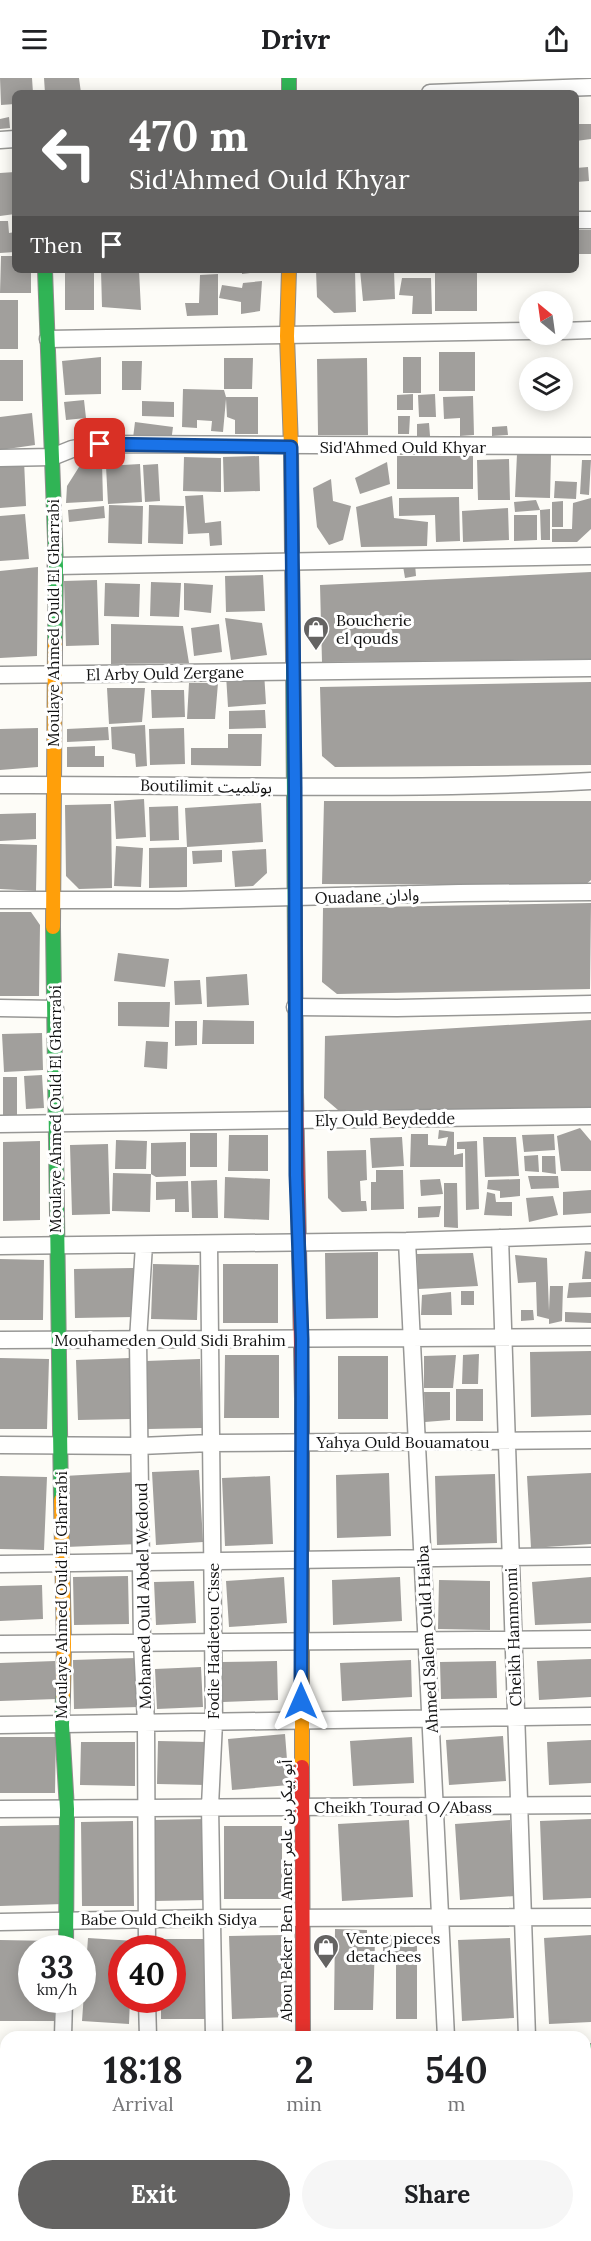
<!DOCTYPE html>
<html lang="en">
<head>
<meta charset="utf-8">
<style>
	body { margin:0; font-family:Lora,"Noto Sans Arabic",serif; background:#f6f6f6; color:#202124; height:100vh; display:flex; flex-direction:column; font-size:22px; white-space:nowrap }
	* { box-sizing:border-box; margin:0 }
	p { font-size:20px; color:#757577 }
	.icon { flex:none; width:33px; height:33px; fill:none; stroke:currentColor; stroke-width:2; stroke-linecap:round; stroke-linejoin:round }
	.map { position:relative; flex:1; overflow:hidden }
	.side { position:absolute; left:0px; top:1953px; width:591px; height:210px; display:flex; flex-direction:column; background:#fff; border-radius:18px 18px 0 0; box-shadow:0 3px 15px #0003 }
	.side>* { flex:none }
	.banner { position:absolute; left:12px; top:12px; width:567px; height:183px; border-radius:9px; box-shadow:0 3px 15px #0003; background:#646362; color:#fff; overflow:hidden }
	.needle { width:39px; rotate:331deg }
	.tools { position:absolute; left:519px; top:213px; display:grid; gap:12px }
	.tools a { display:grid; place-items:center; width:54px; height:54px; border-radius:50%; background:#fff; box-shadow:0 3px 15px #0003; font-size:30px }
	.speed { position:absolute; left:18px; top:1857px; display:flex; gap:12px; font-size:30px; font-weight:700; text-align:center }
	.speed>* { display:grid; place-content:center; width:78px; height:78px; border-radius:50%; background:#fff; box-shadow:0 3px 15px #0003; line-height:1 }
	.speed small { font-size:15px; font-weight:400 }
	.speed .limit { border:9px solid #d22; background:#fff; color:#111 }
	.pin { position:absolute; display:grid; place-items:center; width:51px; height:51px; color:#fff; margin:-26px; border-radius:12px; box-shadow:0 3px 9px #0006 }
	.me { position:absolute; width:66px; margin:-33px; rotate:0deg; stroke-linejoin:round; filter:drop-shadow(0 0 4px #0008) }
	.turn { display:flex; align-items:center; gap:21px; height:126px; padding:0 18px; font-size:27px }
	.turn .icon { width:78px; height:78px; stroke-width:2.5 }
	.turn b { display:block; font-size:42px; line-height:51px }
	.then { display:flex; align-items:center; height:57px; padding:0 18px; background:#0003; gap:12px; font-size:22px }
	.eta { display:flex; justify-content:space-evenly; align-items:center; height:102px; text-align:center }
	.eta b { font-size:36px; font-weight:800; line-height:42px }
	.button { display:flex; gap:12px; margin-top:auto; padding:12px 18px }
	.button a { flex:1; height:69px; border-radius:36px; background:#646362; color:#fff; font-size:24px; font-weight:800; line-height:69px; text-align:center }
	.button a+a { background:#f6f6f6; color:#202124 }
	header { display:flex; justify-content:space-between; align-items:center; height:78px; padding:0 18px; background:#fff; font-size:27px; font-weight:800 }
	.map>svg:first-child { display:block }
</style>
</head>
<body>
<header><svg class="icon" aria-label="menu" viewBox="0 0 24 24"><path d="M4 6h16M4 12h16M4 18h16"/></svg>Drivr<svg class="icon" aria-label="share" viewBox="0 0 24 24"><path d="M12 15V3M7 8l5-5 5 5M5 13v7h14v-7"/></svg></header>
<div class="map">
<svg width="591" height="2163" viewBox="0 0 591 2163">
	<rect width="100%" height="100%" fill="#fdfcf7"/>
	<path fill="#a19f9c" d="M0 0H32L33 15H15V26L1 27Z
		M44 0H79L81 15H45Z
		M9 39 10 50 0 51V41Z
		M576 46H591V61L576 63Z
		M588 89 589 103 576 104V90Z
		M15 94V136L0 138V95Z
		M0 143H8L9 155 15 154V174L0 175Z
		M576 152H591V176H576Z
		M1 178H15V192H31V215H0Z
		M65 192H94V232H65Z
		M101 192H139L141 232 102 229Z
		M242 192H265V193L242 196Z
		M316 192H355L356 234 334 235 317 219Z
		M360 192H394L395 221 363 223Z
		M435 192H477V233H435Z
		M218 196V237L187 238 185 225H199L200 197Z
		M402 200H431L432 236H412L413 218 399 217Z
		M262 203 260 233 241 236V224L219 220 222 207 242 210 243 205Z
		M0 222H18V271H0Z
		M439 274H475V313H439Z
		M101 279V316L65 317 62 283Z
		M403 279H421V315H403Z
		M224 280H253L252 311H224Z
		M367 280 368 357H318L317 281Z
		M0 282H23V323H0Z
		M122 283H142L141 312H122Z
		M183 311 224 312 226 319H258V356H235V342L227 339 226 321 223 354 211 353 212 343 197 342V350L182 349Z
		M413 316V332H397V317Z
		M435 316 436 339H419L418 317Z
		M473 318 474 357 460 358V340L444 341 443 319Z
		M84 322 86 340 66 342 64 324Z
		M142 323 174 324V339L142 338Z
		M32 335 35 367 0 372V339Z
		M398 338H410L409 356H398Z
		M135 344 173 349 171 364 133 360Z
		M93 345 95 359 78 361 77 347Z
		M429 345 430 358H417V346Z
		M507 348 508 357 492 358V349Z
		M517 376 551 377 550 420 515 419Z
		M259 378 260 413 224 414 223 379Z
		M397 378H473V411H397Z
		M184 379 221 380V414L183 413Z
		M509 381 510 422H478L477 382Z
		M24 382 26 428 0 430V383Z
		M582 382H591L589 417 580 416Z
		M102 384 103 423 66 425 67 408 79 389Z
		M387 384 390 406 360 416 355 400Z
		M140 386 142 424 108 426 106 388Z
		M158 386 160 423 145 424 143 387Z
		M331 401 333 423 351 428 343 462 329 467 317 449 313 410Z
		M555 403 577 404 576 421 554 420Z
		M203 417 205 445 221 443 222 467 210 468 209 455 188 456 185 418Z
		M392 418 394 440 428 444 427 468 361 469 356 429Z
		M459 419 460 463 436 464 435 437 399 438V420Z
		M591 420V451L577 464H552V451H572L573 425Z
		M536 422 540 432 515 434 514 424Z
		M563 423V449H552V424Z
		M109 427 143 428 142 466 108 465Z
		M149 427 184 428 183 466 148 465Z
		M104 428 105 440 69 444 68 432Z
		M508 430 509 462 463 464 462 433Z
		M550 431V462H541L540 432Z
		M25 436 29 481 0 483V438Z
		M514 437H537V462L514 463Z
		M415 486 416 498 405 500 403 488Z
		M38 489 37 578 0 580V493Z
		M591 494V581L322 584 320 507Z
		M263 497 265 533 226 534 225 498Z
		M97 502 99 567 66 568 64 503Z
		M151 504 181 505 179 539 150 538Z
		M105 505 140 506 139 539 104 538Z
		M184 505 213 507 211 535 184 532Z
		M225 540 262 545 267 577 231 582Z
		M111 546 183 548 189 585 111 586Z
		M219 546 222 574 194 578 191 550Z
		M264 594 266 626 228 629 226 597Z
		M591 604V687L335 689 322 678 320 609Z
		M189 605H218L215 641H187Z
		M107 610H145L142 644 109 646Z
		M151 612H184L185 639 152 640Z
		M265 632 266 650 229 651V633Z
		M145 647 147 688 136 689 135 676 112 671 111 649Z
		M108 649 109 662 67 664V651Z
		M38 650V689L0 692V651Z
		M184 650 185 686 150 687 149 651Z
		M228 656H262L261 688 191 687V670H228Z
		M95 668V678H104V689H67V669Z
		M144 721 146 759 116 761 114 723Z
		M324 723H591V802L585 807 322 806Z
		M261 725 263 764 187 769 185 730Z
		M111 726 112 810 79 811 66 798 65 727Z
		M178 728 179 762 150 763 149 729Z
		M36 735V761L0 763V736Z
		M0 766 37 767 36 813 0 811Z
		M116 768 143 770 141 809 114 808Z
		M187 769V809L149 810V770Z
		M266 771 267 795 253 808 235 809 232 773Z
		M222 772V784L193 786 192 773Z
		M591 825 590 911 337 916 322 904 323 830Z
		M0 834H31L40 847 39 918H0Z
		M118 875 169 881 165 909 114 903Z
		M247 896 249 927 207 929 206 899Z
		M200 902 202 926 175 927 174 903Z
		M118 924H170L169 949 118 948Z
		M203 942 254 943V966H202Z
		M591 942V1031L338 1032 324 1020 325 958Z
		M175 943H197V967L175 968Z
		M42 955 43 992 4 994 2 956Z
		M146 963 168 964 167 991 144 989Z
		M42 997 44 1030 26 1031 24 998Z
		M3 999H17V1038H3Z
		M580 1050 591 1063V1093H561L557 1058Z
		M439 1052 454 1054V1077L463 1075V1089H410L411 1056H428V1067L446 1068 448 1059 438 1061Z
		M190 1055H217V1089H190Z
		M554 1056 555 1072 524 1074 522 1057Z
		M229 1057H268V1093H228Z
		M402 1059 404 1088 372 1090 370 1060Z
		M483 1059H516L519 1098 485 1099Z
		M116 1062 147 1063 146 1091H115Z
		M40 1063V1142L3 1143V1064Z
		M477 1063 479 1131 466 1132 465 1071H457V1064Z
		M186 1064V1098L156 1099 151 1096 150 1134 112 1133 113 1095 151 1096V1065Z
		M108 1066 110 1136 72 1137 70 1067Z
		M366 1072 367 1102 360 1103 361 1123H366L367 1133 342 1134 328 1120 327 1073Z
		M538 1077 539 1094 525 1093 524 1078Z
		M542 1078H555L556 1096 542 1094Z
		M376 1092H403L404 1131 371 1132V1104H376Z
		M528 1098H558L559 1110 531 1111Z
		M225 1099 270 1101 269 1142 224 1140Z
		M440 1101 443 1116 421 1118 420 1102Z
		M520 1101V1118L500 1120V1113L487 1111 488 1102Z
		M217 1102 218 1140H192L191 1103Z
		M188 1103 189 1134H175V1121L156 1122V1104Z
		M444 1105H457L458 1150 444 1149Z
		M591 1112V1135L563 1137V1114Z
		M487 1114 495 1116 496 1124H512V1138L484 1137Z
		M553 1118 558 1137 529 1144 526 1120Z
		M441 1128 439 1139 418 1140V1129Z
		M585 1173 591 1174V1201H582Z
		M378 1174V1240L326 1241 325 1175Z
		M473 1175 478 1208 418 1211 417 1176Z
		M515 1177 547 1180 549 1233 550 1208H563L562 1243 549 1246V1241L537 1238 536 1204 518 1205Z
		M0 1181 44 1182 43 1242H0Z
		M153 1186 199 1187 197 1242 151 1241Z
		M223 1186H278V1245H223Z
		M133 1190 134 1239 75 1240 74 1191Z
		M591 1204V1219L567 1220 569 1205Z
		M461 1213H474V1227H461Z
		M451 1214 452 1237H421L422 1217Z
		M521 1232H533L534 1242 521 1243Z
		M565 1234 591 1235V1245L565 1244Z
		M591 1273V1337L531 1339 530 1274Z
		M479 1276 478 1306H462L463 1277Z
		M225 1277H279V1340H224Z
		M456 1277 453 1310H424V1278Z
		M338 1278H388V1341H338Z
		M0 1280 49 1281 47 1351H0Z
		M130 1280 131 1341 78 1342 76 1282Z
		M200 1281 202 1350 148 1351 146 1283Z
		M456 1311H483V1343H456Z
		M424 1314H450V1342L425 1344Z
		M199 1392 203 1464 156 1467 152 1394Z
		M136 1394 138 1466 66 1469 64 1398Z
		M389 1395 391 1458 337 1460 336 1397Z
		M591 1395V1466L531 1470 527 1398Z
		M495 1396 497 1465 437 1467 435 1398Z
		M0 1398 47 1399 44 1472 0 1471Z
		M270 1398 273 1466 225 1468 222 1400Z
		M128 1498 129 1546 74 1547 73 1499Z
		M284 1499 287 1545 229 1549 226 1503Z
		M400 1499 402 1543 333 1547 332 1502Z
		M591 1499V1545L535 1547 532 1504Z
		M439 1502 490 1503V1552L438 1551Z
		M194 1503 196 1545 156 1547 154 1504Z
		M42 1507 43 1541 0 1543V1508Z
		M136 1580 138 1629 74 1631 73 1582Z
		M591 1581V1619L539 1622 537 1583Z
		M411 1582 412 1619 342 1623 340 1585Z
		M55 1583 56 1621 0 1623V1585Z
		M277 1583 278 1622 223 1624 222 1584Z
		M496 1583 497 1620 441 1621 440 1584Z
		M201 1589 203 1629 157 1631 155 1591Z
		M285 1656 289 1707 232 1712 228 1661Z
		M503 1658 506 1703 449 1707 446 1662Z
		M0 1659H56L55 1715H0Z
		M412 1659 414 1705 353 1708 350 1663Z
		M591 1662V1705L549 1707 547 1664Z
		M158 1663 207 1664 206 1707 157 1706Z
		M81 1664H135V1708L80 1707Z
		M207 1741V1822L154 1823 153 1742Z
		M591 1741V1820L543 1822 540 1743Z
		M409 1742 413 1819 342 1823 338 1746Z
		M510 1742 515 1818 460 1822 455 1746Z
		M133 1743 134 1828H82L81 1744Z
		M62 1747 63 1826 0 1828V1748Z
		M224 1748H282V1821H224Z
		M335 1851 367 1852V1862H375L373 1932H334Z
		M285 1857 288 1939 232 1941 229 1858Z
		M383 1857H417V1941H396V1879H383Z
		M591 1857V1944L549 1946 544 1860Z
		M88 1860 135 1863 134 1870H122V1922H130L129 1946 82 1943Z
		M510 1860 514 1940 462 1943 458 1862Z
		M161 1861H209L208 1941H161V1922H172V1870H161Z
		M0 1862 55 1863V1870H32V1922H54V1943H0Z
		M6 2014V2097H0V2015Z
		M0 2144H6V2157H58L57 2163H0Z
		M82 2157H140V2163H82Z
		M163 2157H202V2163H163Z
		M226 2157H287V2163H226Z"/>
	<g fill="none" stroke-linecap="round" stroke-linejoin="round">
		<defs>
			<path id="street" d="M430 15 591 9
				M0 62 15 61
				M576 142H591
				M562 253 591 252
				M48 261 530 253
				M0 380 52 379 72 371 100 366 591 368
				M56 488 591 478
				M0 597 591 590
				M0 707C197 706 394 714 591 703
				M0 822H178L459 815 591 814
				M295 929 397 930 591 926
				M0 930 55 931
				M0 1046 591 1038
				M500 1160 527 1959
				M407 1163 446 1959
				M209 1166 214 1644 210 1728 214 1959
				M144 1167 138 1262 142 1565 146 1645 147 1870
				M0 1168 407 1163 591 1157
				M0 1262 591 1259
				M0 1367 140 1368 211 1365 591 1362
				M0 1486 591 1478
				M0 1566 591 1561
				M0 1647 591 1638
				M0 1731 591 1727
				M0 1844 213 1840 591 1839
				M147 1922 148 1959
				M63 1959 64 1922
				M0 2122 6 2123
				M67 2157V2163
				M213 2157V2163
				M148 2163V2157"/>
			<path id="fast" d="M289 0V15
				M45 192 56 488 55 564
				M293 580 296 1014
				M53 849 61 1422
				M63 1617 62 1647 67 1731 66 1870
				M585 1973H591
				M0 1979H6
				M306 2157V2163"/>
			<path id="slow" d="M289 192 287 258 291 369 293 580
				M53 849 55 564
				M302 1321V1689
				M61 1422 64 1566 63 1617"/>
			<path id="jam" d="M296 1014 302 1321
				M302 1689 303 1959"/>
		</defs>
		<use href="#street" stroke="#979795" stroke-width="19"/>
		<use href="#fast" stroke="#8e8d8b" stroke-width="16"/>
		<use href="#slow" stroke="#8e8d8b" stroke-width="16"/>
		<use href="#jam" stroke="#8e8d8b" stroke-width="16"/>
		<use href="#street" stroke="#fffffe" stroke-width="16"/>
		<use href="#fast" stroke="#30b455" stroke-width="14"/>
		<use href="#slow" stroke="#ff9f0a" stroke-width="14"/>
		<use href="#jam" stroke="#e5322d" stroke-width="14"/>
	</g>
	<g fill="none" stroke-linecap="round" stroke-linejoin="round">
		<defs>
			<path id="route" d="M100 366 291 369 295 709 296 1097 302 1261 301 1623"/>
		</defs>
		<use href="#route" stroke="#114b97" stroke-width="15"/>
		<use href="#route" stroke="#1a73e8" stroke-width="10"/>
	</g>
	<defs>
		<symbol id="shop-pin" viewBox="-11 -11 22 30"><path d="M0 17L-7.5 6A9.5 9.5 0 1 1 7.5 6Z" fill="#646362" stroke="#fff"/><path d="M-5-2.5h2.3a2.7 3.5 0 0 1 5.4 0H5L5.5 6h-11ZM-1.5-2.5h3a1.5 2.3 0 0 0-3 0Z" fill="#fff"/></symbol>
	</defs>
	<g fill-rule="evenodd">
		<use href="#shop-pin" x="301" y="536" width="30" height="40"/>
		<use href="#shop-pin" x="311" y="1854" width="30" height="40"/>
	</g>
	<g text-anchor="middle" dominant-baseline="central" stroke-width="6" stroke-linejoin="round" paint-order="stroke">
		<g font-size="16" fill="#111" stroke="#fff">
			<text x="403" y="369">Sid'Ahmed Ould Khyar</text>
			<text transform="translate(53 545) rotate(-90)">Moulaye Ahmed Ould El Gharrabi</text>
			<text transform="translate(165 595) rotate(-1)">El Arby Ould Zergane</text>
			<text transform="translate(206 708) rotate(1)">Boutilimit بوتلميت</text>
			<text transform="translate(367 818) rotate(-2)">Ouadane وادان</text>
			<text transform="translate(55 1031) rotate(-90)">Moulaye Ahmed Ould El Gharrabi</text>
			<text transform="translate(385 1041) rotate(-1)">Ely Ould Beydedde</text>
			<text x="170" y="1262">Mouhameden Ould Sidi Brahim</text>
			<text x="403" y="1364">Yahya Ould Bouamatou</text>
			<text transform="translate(61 1517) rotate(-90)">Moulaye Ahmed Ould El Gharrabi</text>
			<text transform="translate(143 1518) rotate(-91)">Mohamed Ould Abdel Wedoud</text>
			<text transform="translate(513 1559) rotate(-92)">Cheikh Hammonni</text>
			<text transform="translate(427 1561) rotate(-93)">Ahmed Salem Ould Haiba</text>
			<text transform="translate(213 1563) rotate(-90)">Fodie Hadietou Cisse</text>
			<text x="403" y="1729">Cheikh Tourad O/Abass</text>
			<text transform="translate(286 1813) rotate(-90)">Abou Beker Ben Amer أبو بيكر بن عامر</text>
			<text x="169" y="1841">Babe Ould Cheikh Sidya</text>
		</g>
		<g font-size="16" fill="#111" stroke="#fff" text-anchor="start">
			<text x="336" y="542">Boucherie<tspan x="336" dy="18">el qouds</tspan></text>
			<text x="346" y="1860">Vente pieces<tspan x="346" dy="18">detachees</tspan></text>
		</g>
	</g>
</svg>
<div class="tools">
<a><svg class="needle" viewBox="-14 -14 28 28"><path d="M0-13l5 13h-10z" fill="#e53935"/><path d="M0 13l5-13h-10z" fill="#757577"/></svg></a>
<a><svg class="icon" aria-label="layers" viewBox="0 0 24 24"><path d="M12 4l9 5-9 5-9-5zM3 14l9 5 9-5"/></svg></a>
</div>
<div class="speed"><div>33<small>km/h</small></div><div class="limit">40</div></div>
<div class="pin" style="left:100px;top:366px;background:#d93025"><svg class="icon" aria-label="arrive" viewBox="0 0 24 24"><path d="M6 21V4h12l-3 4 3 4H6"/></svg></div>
<svg class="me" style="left:301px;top:1623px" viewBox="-20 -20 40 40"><path d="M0-17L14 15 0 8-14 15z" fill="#1a73e8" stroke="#fff" stroke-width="4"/></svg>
<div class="banner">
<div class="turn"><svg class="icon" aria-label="left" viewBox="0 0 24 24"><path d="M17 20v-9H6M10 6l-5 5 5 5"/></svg><div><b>470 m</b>Sid'Ahmed Ould Khyar</div></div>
<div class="then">Then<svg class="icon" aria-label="arrive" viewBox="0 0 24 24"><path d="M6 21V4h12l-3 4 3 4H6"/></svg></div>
</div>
<section class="side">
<div class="eta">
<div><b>18:18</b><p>Arrival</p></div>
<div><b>2</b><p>min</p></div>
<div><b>540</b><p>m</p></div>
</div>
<div class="button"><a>Exit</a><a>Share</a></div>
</section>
</div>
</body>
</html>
